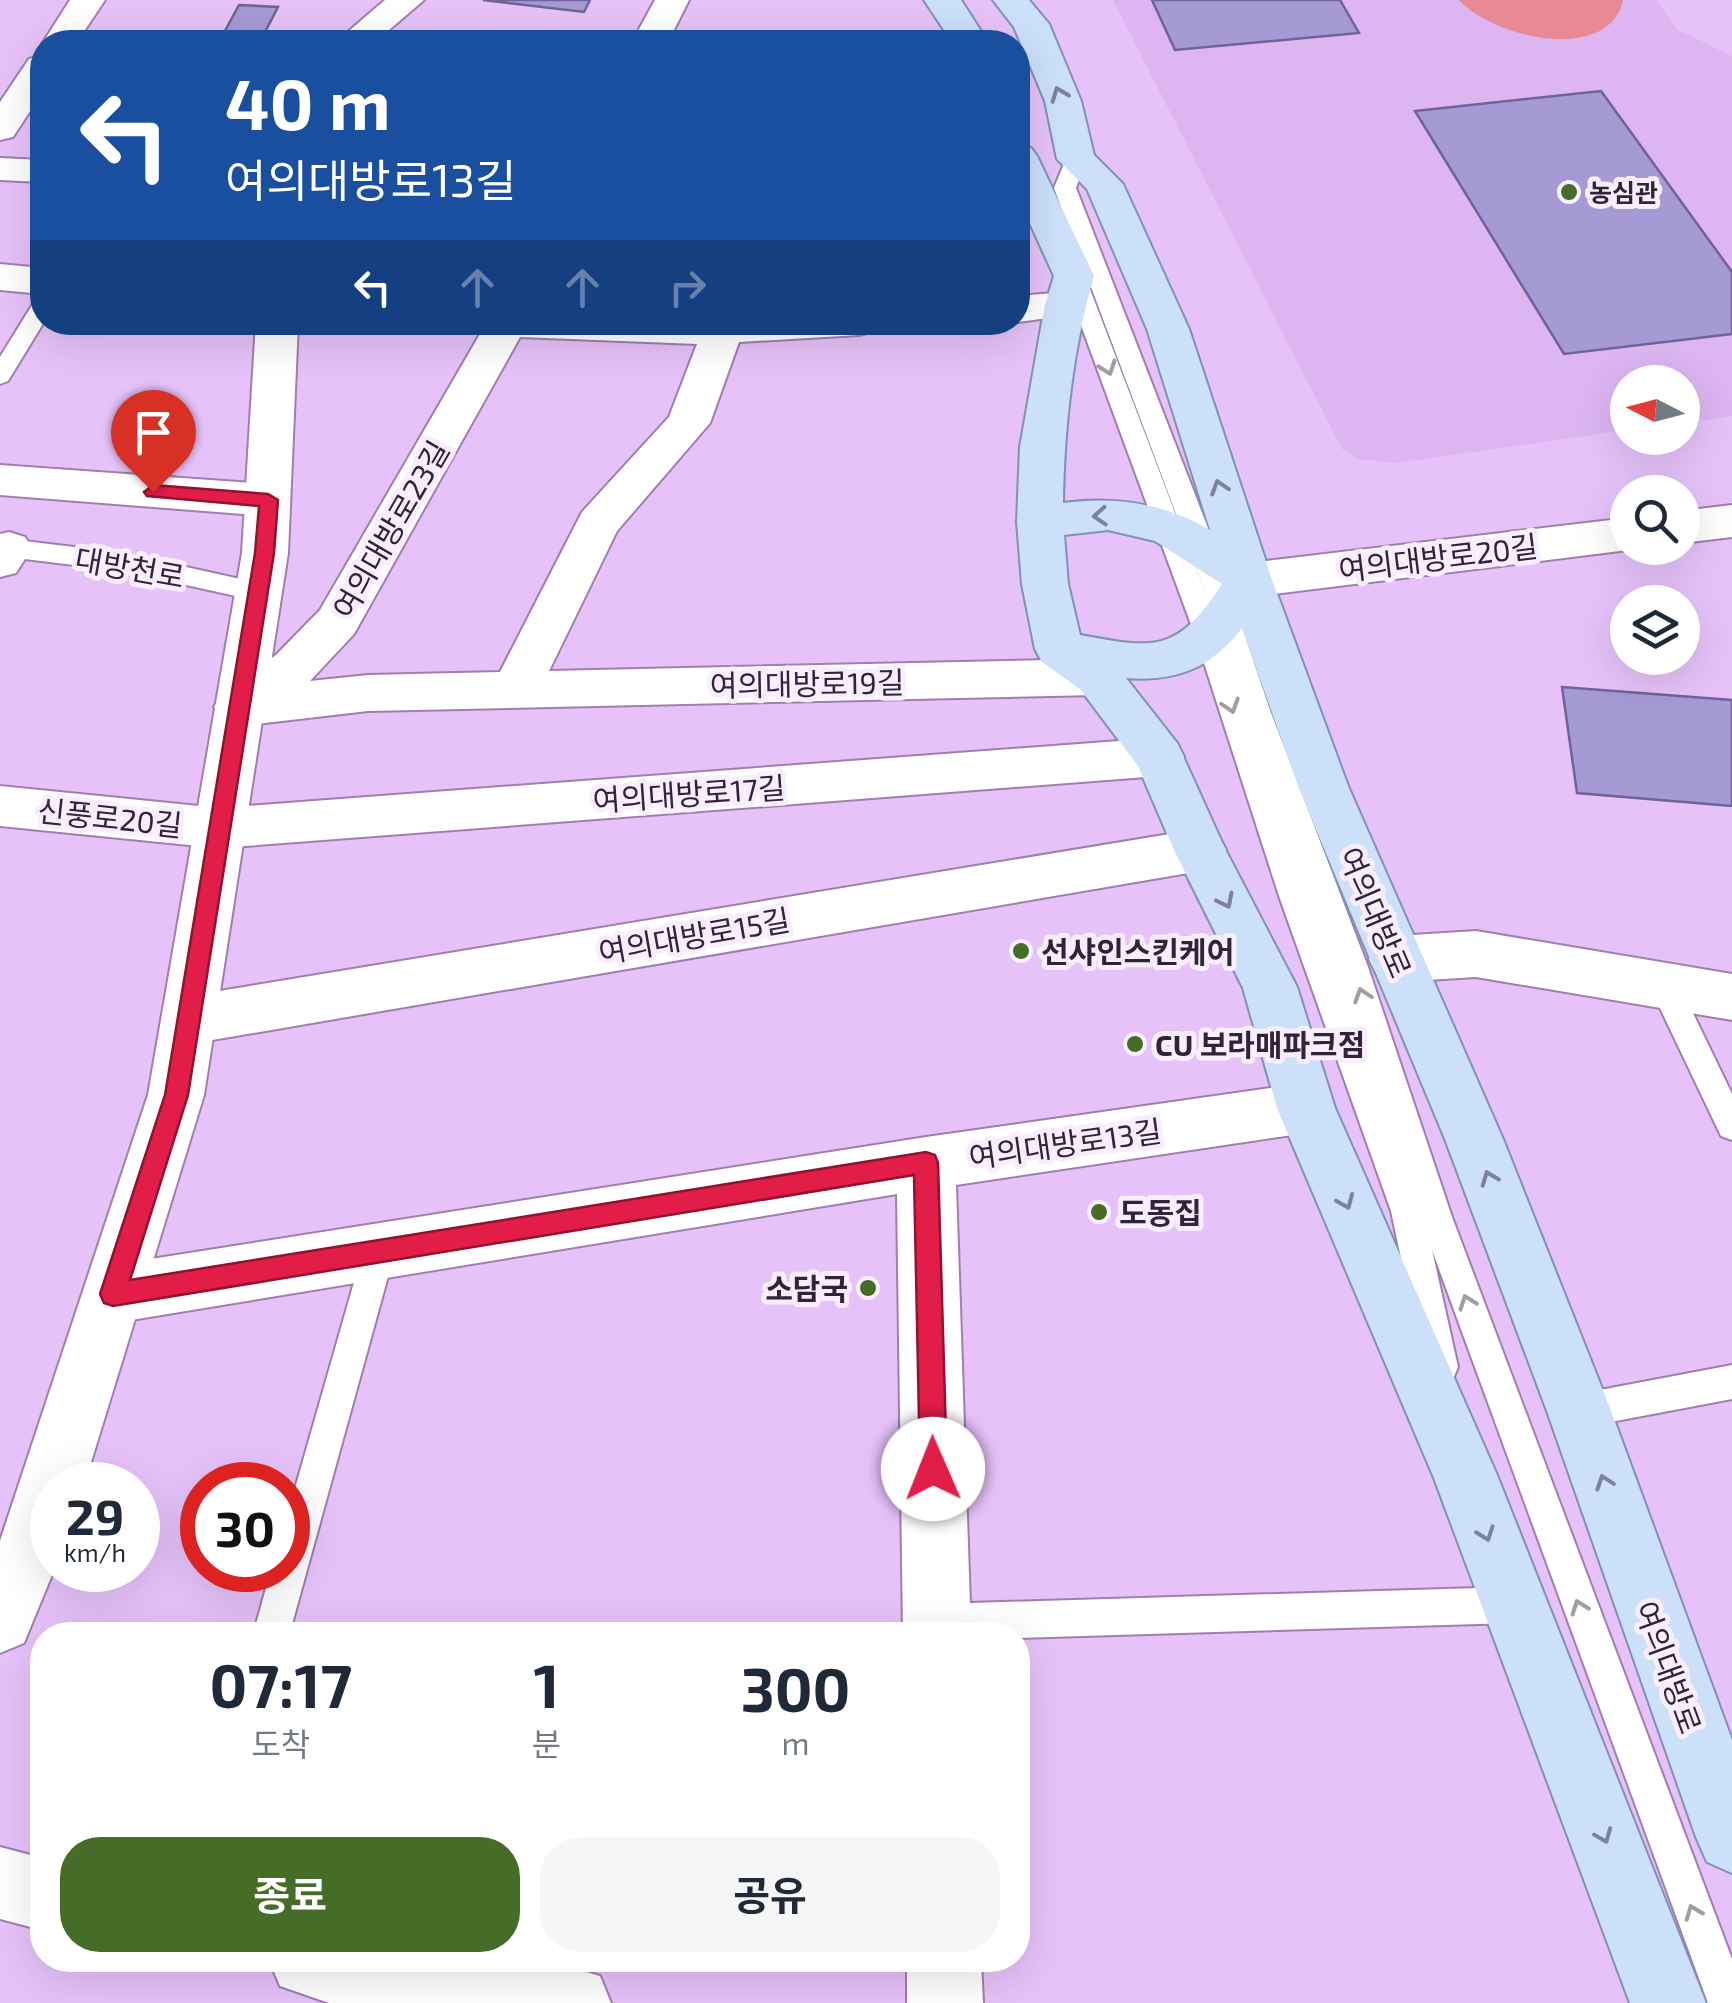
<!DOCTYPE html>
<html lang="ko">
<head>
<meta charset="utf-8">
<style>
	body { margin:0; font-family:"Exo 2","Noto Sans KR",sans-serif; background:#f6f6f7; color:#1f2937; height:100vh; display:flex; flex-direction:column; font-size:38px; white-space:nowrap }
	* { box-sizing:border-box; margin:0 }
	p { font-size:32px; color:#747a83 }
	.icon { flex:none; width:55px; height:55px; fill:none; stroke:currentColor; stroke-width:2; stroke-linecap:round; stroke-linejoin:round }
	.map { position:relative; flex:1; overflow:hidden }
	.side { position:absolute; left:30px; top:1622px; width:1000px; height:350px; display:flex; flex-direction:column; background:#fff; border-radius:40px; box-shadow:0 10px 40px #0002 }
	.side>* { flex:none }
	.hud { position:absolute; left:30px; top:30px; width:1000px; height:305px; border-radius:40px; box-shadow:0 10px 40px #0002; background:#1a4fa0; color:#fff; overflow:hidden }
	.needle { width:65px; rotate:276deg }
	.controls { position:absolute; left:1610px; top:365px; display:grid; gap:20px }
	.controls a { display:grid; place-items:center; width:90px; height:90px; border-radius:50%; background:#fff; box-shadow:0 10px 40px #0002; font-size:50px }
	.speed { position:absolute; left:30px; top:1462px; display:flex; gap:20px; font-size:50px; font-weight:700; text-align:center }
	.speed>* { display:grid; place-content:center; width:130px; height:130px; border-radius:50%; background:#fff; box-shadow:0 10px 40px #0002; line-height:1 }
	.speed small { font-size:25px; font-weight:400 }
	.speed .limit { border:15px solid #d22; background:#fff; color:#111 }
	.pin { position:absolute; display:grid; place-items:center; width:85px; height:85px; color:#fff; margin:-102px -42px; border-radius:50% 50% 50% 0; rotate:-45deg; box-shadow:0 0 10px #0007 }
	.pin .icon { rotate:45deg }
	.me { position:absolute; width:110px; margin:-55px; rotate:359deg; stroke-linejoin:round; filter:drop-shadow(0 0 8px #0008) }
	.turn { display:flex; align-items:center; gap:35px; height:210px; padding:0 30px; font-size:45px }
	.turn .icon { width:130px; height:130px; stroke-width:2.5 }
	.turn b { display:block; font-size:70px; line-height:85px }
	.lanes { display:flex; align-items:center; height:95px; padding:0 30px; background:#0003; justify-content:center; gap:50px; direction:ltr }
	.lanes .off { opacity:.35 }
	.eta { display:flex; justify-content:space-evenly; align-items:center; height:170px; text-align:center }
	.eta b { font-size:60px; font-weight:700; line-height:70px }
	.button { display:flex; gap:20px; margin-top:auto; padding:20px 30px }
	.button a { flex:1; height:115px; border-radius:40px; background:#466d28; color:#fff; font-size:40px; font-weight:700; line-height:115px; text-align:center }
	.button a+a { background:#f6f6f7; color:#1f2937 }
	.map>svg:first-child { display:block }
</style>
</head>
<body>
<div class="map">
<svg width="1732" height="2003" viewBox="0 0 1732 2003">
	<rect width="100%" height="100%" fill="#e6c2f9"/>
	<path fill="#dcb5f1" d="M1113 0H1656L1678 30 1732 56V416L1683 423 1682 382H1628L1627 430 1395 463 1358 459 1342 449Z"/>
	<path fill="#e88a93" d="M1459 0H1623V1C1607 65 1492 37 1459 0Z"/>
	<path fill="#a69ad4" stroke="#6f6399" stroke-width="2.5" d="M483 0H590L584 12Z
		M1152 0H1340L1359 33 1175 50Z
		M239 5 278 7 260 42H219Z
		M1601 91 1732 272V334L1564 354 1415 111Z
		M1562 687 1732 700V806L1577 793Z"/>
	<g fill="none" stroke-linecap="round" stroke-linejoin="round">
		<defs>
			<path id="lane" d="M1076 153 1086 159 1076 188 1213 541 1270 710 1368 967 1452 1217 1732 1959V2003H1708L1432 1250 1458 1367 1453 1379 1441 1383 1429 1379 1424 1367 1391 1211 1279 896 1196 638 1063 276 1074 269 1085 276 1209 602 1054 188 1066 159Z
				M42 300 44 322 8 381 0 384V357L34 302Z
				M0 538 123 553 267 585 271 592 267 599 258 601 123 571 0 556Z
				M1664 972 1675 976 1732 1094V1140L1721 1136 1649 985 1653 976Z
				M379 1236 391 1240 395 1251 289 1635H253L271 1570H288V1513L363 1251 367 1240Z
				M1732 1365V1399L1579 1428 1567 1423 1562 1411 1567 1399 1579 1394Z
				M1512 1587 1525 1592 1530 1605 1525 1618 1512 1623 1018 1638V1635H924L919 1622 924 1609 937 1604Z"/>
			<path id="street" d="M70 0H105L77 42 42 44Z
				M655 0H689L668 42H632Z
				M42 56V93L13 137 0 140V102L29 59Z
				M0 158 42 160V182L0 180Z
				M0 264 42 268V294L0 290Z
				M1065 292 1079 296 1085 305 1079 314 1018 322V296Z
				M487 322H879L874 331 859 335 739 342 710 423 617 531 549 671 1098 659 1115 664 1122 677 1115 690 1098 695 368 711 239 726 222 720 214 707 222 694 276 655 320 610ZM520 337 697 344 669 417 582 512 500 672 368 675 310 681 354 634Z
				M0 465 268 484 284 489 290 500 284 511 268 516 0 495Z
				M1732 505V537L1682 543V511Z
				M1628 518V548H1637L1628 550 1249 597 1233 592 1226 580 1233 568 1249 563Z
				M9 532 25 537 32 548 16 573 0 577V534Z
				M1159 738 1177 743 1184 757 1177 771 1159 776 219 848 0 826V786L219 808Z
				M1200 829 1218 835 1226 850 1218 865 1200 871 189 1044 169 1037 161 1020 169 1003 189 996Z
				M1476 931 1732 974V1020L1476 977 1396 982 1377 975 1369 959 1377 943 1396 936Z
				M1306 1083 1326 1090 1335 1108 1326 1126 1306 1133 956 1185 971 1635H903L897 1194 113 1323 91 1314 83 1294 91 1274 113 1265 926 1137Z
				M0 1847 42 1858V1930L0 1919Z
				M269 1960H545L600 1976 611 2003H329L280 1986Z
				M907 1960H981L983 2003H907Z"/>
			<path id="secondary" d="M385 0H424L375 42H336Z
				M256 322H298L288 553 204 1095 84 1485H52L54 1570 24 1643 0 1653V1541L148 1095 242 553Z"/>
			<path id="primary" d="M924 0H961L988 42H952Z
				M993 0H1029L1049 24 1081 101 1094 155 1123 184 1189 329 1272 580 1348 786 1503 1139 1611 1411 1732 1740V1873L1707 1862 1696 1837 1547 1411 1445 1139 1298 786 1242 628C1211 668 1177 682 1126 678L1177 743 1225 849 1297 987 1335 1108 1497 1475 1706 2003H1630L1434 1478 1277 1108 1243 988 1174 850 1138 766 1081 690 1042 662 1035 649 1022 584 1017 522 1020 447 1045 305 1054 276 1018 197V145L1031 148 1037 156 1094 276C1073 348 1064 428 1063 503 1116 496 1164 503 1210 530L1147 329 1087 189 1057 159 1045 101 1014 27ZM1108 530 1155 541 1222 584C1177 653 1156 649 1080 635L1068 584 1064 535Z"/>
		</defs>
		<use href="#lane" stroke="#a07eb1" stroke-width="4"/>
		<use href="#street" stroke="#a07eb1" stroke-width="4"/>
		<use href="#secondary" stroke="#a07eb1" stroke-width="4"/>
		<use href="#primary" stroke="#8091b4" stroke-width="4"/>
		<use href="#lane" fill="#fff" fill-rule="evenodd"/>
		<use href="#street" fill="#fff" fill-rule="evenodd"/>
		<use href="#secondary" fill="#fff" fill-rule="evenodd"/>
		<use href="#primary" fill="#cce0fa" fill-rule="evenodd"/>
	</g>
	<defs><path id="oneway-chevron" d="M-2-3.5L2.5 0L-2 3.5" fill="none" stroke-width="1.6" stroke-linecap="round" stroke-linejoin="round" transform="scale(2.5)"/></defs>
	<g stroke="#7e8299">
		<use href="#oneway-chevron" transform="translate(1059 94) rotate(-111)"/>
		<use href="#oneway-chevron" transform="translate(1219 487) rotate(-108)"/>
		<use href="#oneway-chevron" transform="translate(1100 516) rotate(176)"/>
		<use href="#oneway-chevron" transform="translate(1226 901) rotate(63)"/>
		<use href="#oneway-chevron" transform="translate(1489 1178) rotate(-111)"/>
		<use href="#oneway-chevron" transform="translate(1346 1202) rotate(67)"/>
		<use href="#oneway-chevron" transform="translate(1604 1482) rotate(-109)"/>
		<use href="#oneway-chevron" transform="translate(1486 1534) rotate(70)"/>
		<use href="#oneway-chevron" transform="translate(1604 1836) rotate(68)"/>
	</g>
	<g stroke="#a29ca5">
		<use href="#oneway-chevron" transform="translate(1108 368) rotate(70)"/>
		<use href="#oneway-chevron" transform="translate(1231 706) rotate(72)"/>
		<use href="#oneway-chevron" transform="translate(1362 995) rotate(-108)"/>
		<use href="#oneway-chevron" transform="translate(1467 1302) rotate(-110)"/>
		<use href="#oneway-chevron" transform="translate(1579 1607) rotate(-110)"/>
		<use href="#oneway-chevron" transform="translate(1693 1912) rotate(-111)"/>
	</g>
	<path fill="#e11d48" stroke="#92132f" stroke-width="2.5" d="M153 485 268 494 278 500 274 553 188 1095 130 1280 926 1152 935 1155 938 1163 947 1469 943 1479 933 1482 924 1479 920 1469 914 1175 113 1306 104 1303 100 1294 165 1095 255 553 259 506 147 496 144 492Z"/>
	<g fill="#466d28" stroke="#f9eeff" stroke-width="4">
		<circle cx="1569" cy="192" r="10"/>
		<circle cx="1021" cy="951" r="10"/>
		<circle cx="1135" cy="1044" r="10"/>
		<circle cx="1099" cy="1212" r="10"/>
		<circle cx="868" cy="1288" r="10"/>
	</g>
	<g text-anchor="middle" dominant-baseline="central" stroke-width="10" stroke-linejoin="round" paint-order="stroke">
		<g font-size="25" font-weight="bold" fill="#312338" stroke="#f9eeff" text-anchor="start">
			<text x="1589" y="192">농심관</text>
		</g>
		<g font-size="30" fill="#312338" stroke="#f9eeff">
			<text transform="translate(390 529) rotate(-60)">여의대방로23길</text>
			<text transform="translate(1438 557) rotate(-7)">여의대방로20길</text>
			<text transform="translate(130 567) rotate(10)">대방천로</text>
			<text transform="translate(807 683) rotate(-1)">여의대방로19길</text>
			<text transform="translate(689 793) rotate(-4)">여의대방로17길</text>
			<text transform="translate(110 817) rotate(6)">신풍로20길</text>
			<text transform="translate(1376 912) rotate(67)">여의대방로</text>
			<text transform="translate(694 935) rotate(-10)">여의대방로15길</text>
			<text transform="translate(1065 1143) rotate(-8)">여의대방로13길</text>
			<text transform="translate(1669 1667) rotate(70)">여의대방로</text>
		</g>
		<g font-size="30" font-weight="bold" fill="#312338" stroke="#f9eeff" text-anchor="start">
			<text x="1041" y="951">선샤인스킨케어</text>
			<text x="1155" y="1044">CU 보라매파크점</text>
			<text x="1119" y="1212">도동집</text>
			<text x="848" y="1288" text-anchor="end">소담국</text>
		</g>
	</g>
</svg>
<div class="controls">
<a><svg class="needle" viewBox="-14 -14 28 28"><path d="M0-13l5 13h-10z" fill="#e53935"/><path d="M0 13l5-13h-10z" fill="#747a83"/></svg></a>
<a><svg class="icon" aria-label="search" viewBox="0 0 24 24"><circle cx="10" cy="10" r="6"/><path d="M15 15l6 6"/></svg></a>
<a><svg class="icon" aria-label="layers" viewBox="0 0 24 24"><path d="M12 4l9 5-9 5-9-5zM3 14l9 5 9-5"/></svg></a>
</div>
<div class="speed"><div>29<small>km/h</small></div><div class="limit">30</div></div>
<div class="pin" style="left:153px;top:492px;background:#d93025"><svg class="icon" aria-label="arrive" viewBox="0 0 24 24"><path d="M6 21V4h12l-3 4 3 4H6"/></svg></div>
<svg class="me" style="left:933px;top:1469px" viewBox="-20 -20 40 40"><circle r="19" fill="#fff"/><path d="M0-13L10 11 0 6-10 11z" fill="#e11d48"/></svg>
<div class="hud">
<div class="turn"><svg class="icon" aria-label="left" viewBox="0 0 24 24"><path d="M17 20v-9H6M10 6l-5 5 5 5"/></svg><div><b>40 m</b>여의대방로13길</div></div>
<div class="lanes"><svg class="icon" aria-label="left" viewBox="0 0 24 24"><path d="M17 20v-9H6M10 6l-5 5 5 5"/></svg><svg class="icon off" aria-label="ahead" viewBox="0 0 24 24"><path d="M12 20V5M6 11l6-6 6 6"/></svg><svg class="icon off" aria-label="ahead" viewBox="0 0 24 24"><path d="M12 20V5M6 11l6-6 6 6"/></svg><svg class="icon off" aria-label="right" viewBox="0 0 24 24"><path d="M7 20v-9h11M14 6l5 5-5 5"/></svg></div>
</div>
<section class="side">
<div class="eta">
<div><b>07:17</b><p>도착</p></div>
<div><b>1</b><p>분</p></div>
<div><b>300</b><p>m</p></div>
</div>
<div class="button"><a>종료</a><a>공유</a></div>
</section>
</div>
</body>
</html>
